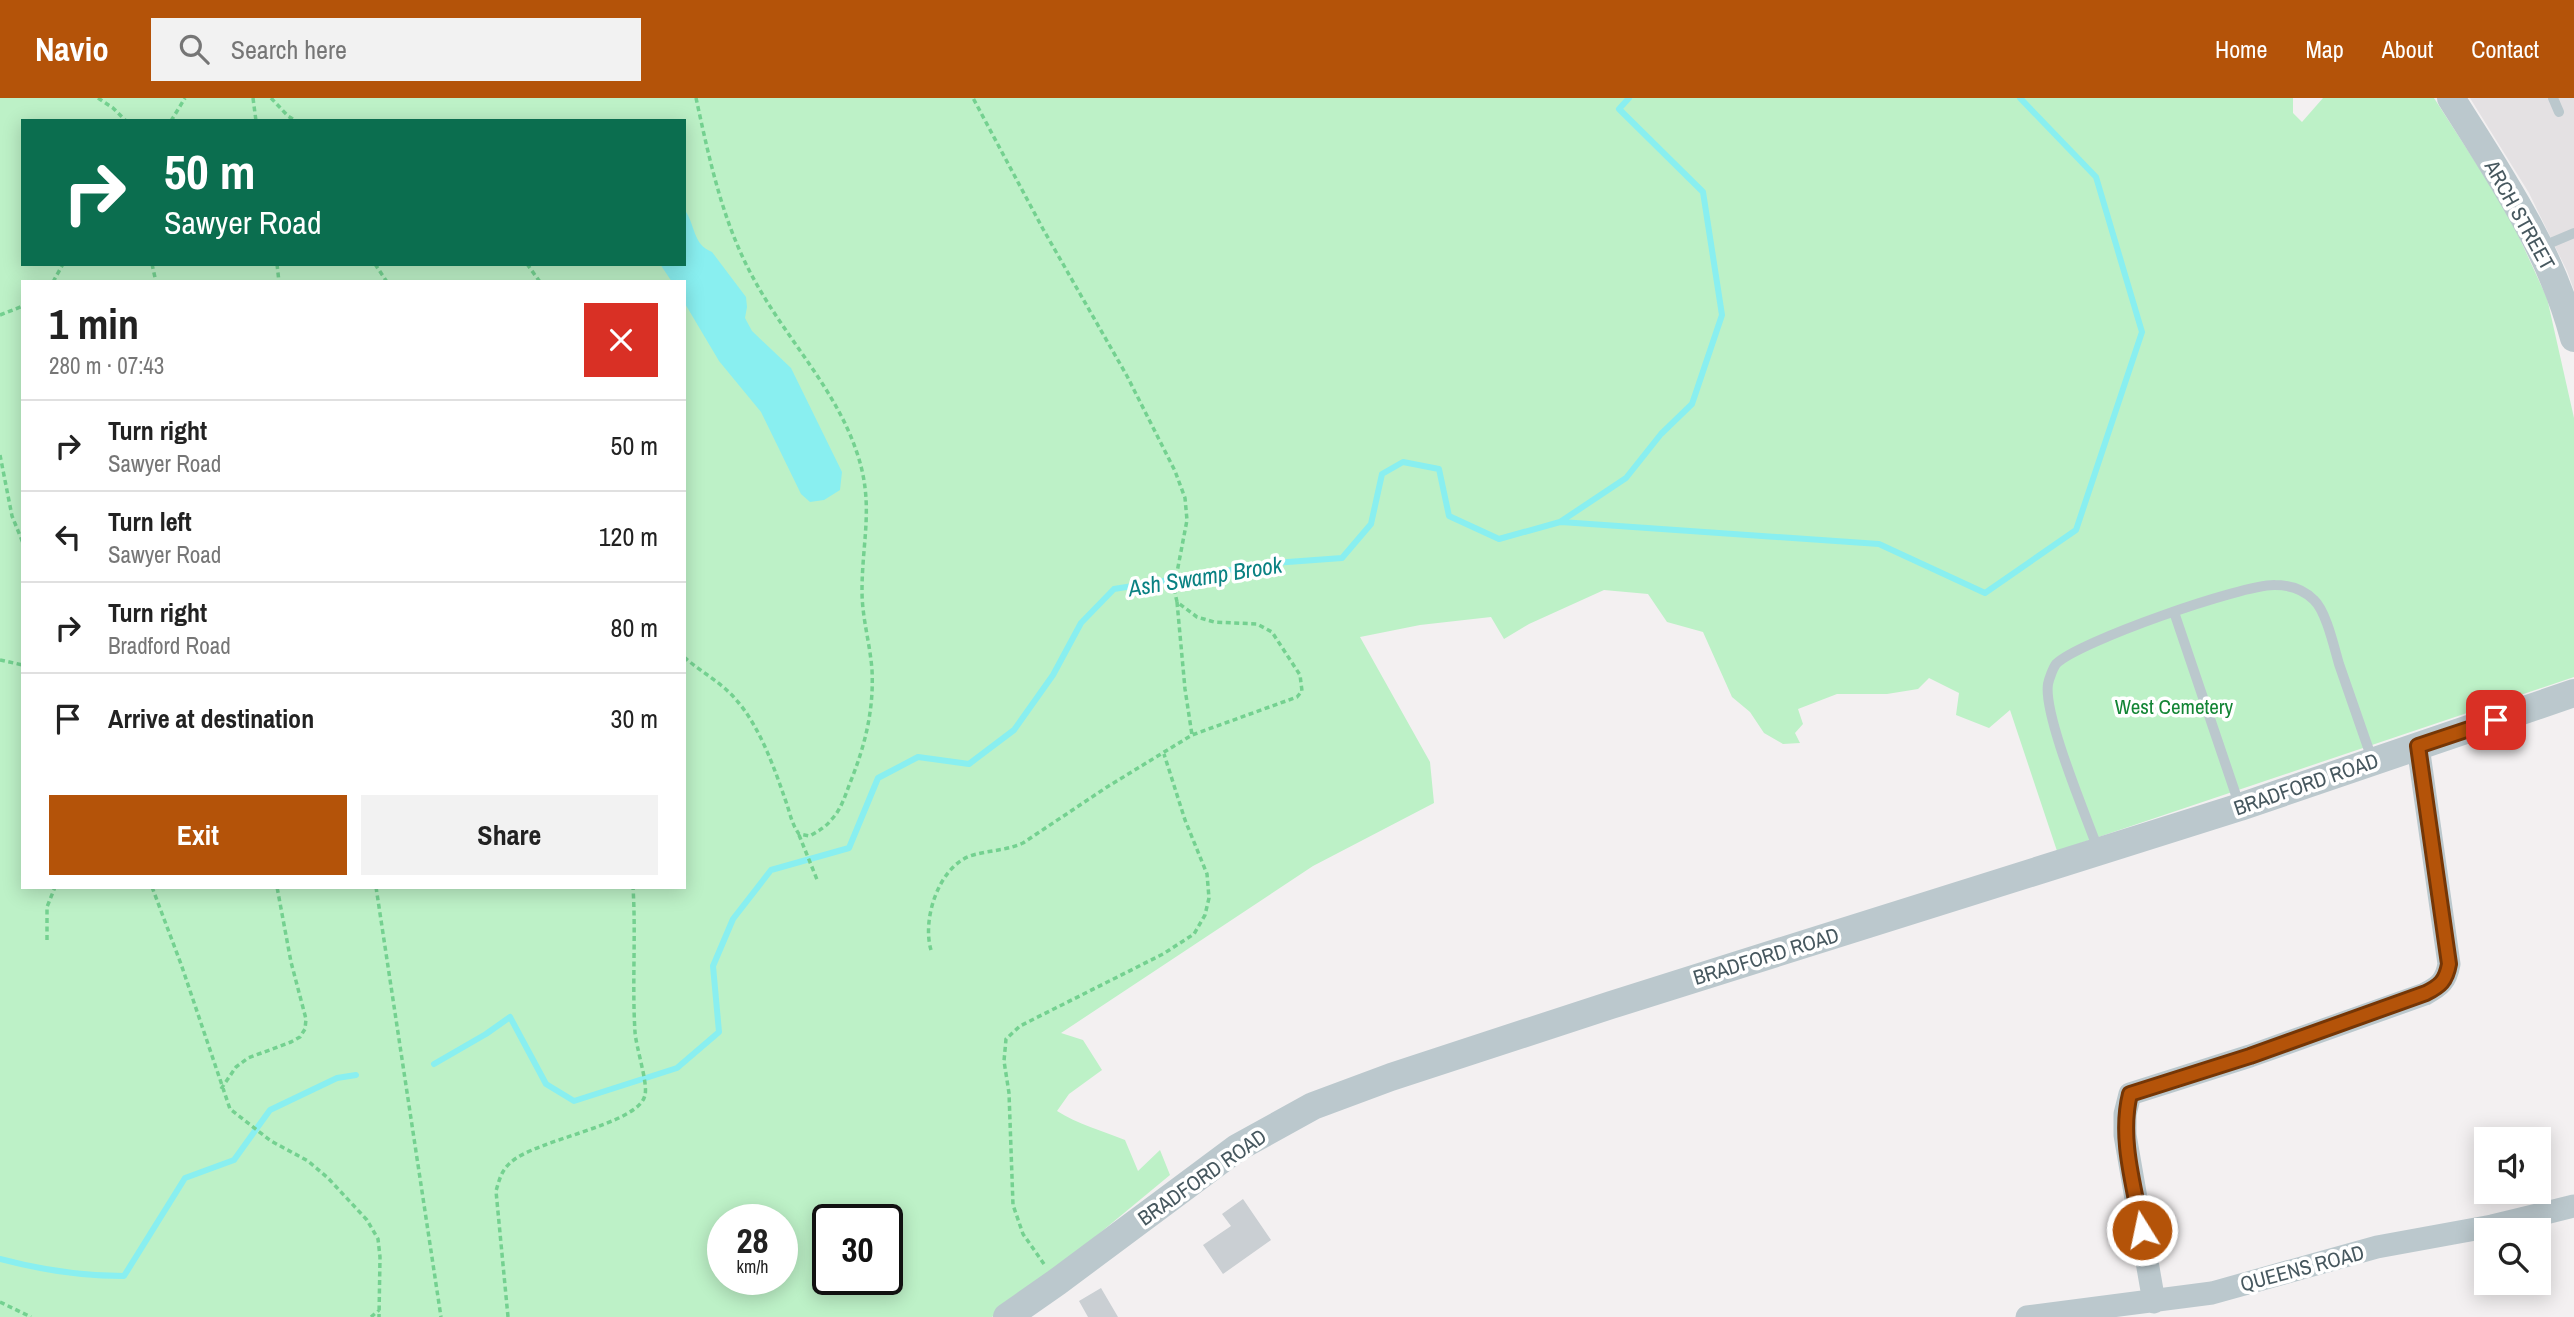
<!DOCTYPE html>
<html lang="en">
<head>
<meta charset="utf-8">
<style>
	body { margin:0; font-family:"Archivo Narrow",sans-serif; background:#f2f2f2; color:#222; height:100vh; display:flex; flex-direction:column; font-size:26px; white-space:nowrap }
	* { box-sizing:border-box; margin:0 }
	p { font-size:23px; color:#767676 }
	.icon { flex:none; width:38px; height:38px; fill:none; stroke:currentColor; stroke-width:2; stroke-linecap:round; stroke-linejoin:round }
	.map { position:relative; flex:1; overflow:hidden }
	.panel { position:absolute; left:21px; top:182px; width:665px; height:609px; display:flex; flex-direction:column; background:#fff; border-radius:0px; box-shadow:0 4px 18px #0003 }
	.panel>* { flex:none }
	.top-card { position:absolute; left:21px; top:21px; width:665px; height:147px; border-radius:0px; box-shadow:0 4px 18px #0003; background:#0b6e4f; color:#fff; overflow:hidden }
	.controls { position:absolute; left:2474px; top:1029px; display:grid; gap:14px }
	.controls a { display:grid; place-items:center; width:77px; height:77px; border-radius:0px; background:#fff; box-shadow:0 4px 18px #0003; font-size:35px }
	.speed { position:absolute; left:707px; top:1106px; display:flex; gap:14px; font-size:35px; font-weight:700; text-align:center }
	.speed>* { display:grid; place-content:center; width:91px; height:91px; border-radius:50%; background:#fff; box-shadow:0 4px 18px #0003; line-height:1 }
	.speed small { font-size:18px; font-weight:400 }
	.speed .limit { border:4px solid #111; border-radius:10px; background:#fff; color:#111 }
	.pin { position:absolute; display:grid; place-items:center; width:60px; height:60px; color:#fff; margin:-30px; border-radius:14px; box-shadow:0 4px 10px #0006 }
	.me { position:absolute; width:77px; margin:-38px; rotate:350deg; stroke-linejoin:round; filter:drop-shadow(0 0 5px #0008) }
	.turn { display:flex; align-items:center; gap:24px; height:147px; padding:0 28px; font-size:32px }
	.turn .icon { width:91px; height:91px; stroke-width:2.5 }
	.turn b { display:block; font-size:49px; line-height:60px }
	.round { display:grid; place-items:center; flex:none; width:74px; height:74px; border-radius:0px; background:#f2f2f2 }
	.summary { display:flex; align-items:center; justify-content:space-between; height:119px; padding:0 28px }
	h1 { font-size:42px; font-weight:700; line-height:52px }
	.primary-button { display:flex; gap:14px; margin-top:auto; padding:14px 28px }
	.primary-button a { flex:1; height:80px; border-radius:0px; background:#b45309; color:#fff; font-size:28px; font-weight:700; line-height:80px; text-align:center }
	.primary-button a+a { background:#f2f2f2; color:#222 }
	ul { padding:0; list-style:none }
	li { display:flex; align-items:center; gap:21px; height:91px; padding:0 28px; border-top:2px solid #e0e0e0 }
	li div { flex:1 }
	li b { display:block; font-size:26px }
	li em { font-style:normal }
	header { display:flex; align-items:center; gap:42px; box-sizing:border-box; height:98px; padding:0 35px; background:#b45309; color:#fff }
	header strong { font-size:33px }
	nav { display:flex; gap:38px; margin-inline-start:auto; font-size:24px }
	.search { width:490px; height:63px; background:#f2f2f2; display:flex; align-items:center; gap:18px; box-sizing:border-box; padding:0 24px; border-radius:0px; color:#767676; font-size:26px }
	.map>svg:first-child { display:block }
</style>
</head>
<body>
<header>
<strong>Navio</strong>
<div class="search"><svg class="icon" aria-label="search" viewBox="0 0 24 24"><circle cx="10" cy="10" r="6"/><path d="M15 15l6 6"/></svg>Search here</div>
<nav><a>Home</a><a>Map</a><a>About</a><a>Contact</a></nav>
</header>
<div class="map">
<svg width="2574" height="1219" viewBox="0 0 2574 1219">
	<rect width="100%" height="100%" fill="#f3f0f1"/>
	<path fill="#e4e1e3" d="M2470 0H2574V192L2567 173 2529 95Z"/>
	<path fill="#bdf1c7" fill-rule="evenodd" d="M0 0H2293V15L2302 24 2323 0H2434L2507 113 2547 200 2574 320V579L2057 753 2010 612 1989 630 1956 617 1959 595 1929 580 1918 591 1887 596H1837L1798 611 1803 626 1795 635 1800 645 1783 646 1764 635 1750 614 1732 599 1703 534 1667 524 1648 496 1604 492 1529 526 1504 541 1491 519 1420 527 1360 539 1430 664 1434 705 1313 768 1061 935 1083 942 1102 972 1069 996 1057 1013C1077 1026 1103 1033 1125 1042L1138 1073 1160 1052 1170 1077 1037 1187 992 1219H0ZM23 23H684V166H23ZM23 184H684V789H23ZM723 1122H782V1181H723ZM828 1122H887V1181H828Z"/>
	<path fill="#89eff0" d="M684 111C696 127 692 146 712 154L746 199 747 209 745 220 752 233 791 270 842 374 840 392 824 402 810 404 801 396 761 314 719 263 684 204V184H672L660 166H684Z"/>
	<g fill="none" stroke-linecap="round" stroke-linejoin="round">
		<path stroke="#89eff0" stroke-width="6" d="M1561 424 1879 446 1985 495 2076 432 2142 234 2096 79 2020 0
			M434 966 486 936 510 919 546 986 574 1003 677 970 719 934 713 868 733 821 771 772 849 750 878 680 918 659 969 666 1014 632 1053 577 1081 525 1114 491 1274 465 1342 460 1371 426 1382 376 1403 364 1439 371 1449 418 1499 441 1560 424 1626 380 1661 336 1692 306 1722 217 1703 94 1619 11 1629 0
			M0 1161C41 1172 81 1178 124 1178L185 1080 234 1062 270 1012 337 980 356 977"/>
	</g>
	<path fill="#cacfd3" d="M1243 1101 1271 1142 1223 1176 1203 1147 1231 1128 1222 1116Z
		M1101 1190 1118 1219H1088L1079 1203Z"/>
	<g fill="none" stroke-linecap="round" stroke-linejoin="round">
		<path stroke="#74d190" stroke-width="3.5" stroke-dasharray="5 3.5" stroke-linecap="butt" d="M98 0 113 10 126 23
			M253 0 256 23
			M271 0 288 18 296 23
			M171 23 185 0
			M152 166 156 184
			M277 166 279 184
			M375 166 387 184
			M527 166 540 184
			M53 184 63 166
			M0 217 23 208
			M0 357 12 418 23 445
			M1177 504 1185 591 1192 637
			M684 559C702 575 723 585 738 604 760 630 774 669 785 701 790 714 791 725 799 736L810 738C818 733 826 729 831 722 841 712 845 698 850 685 865 648 874 612 872 572 870 545 862 520 862 493 862 441 875 405 856 352 835 291 787 241 756 185 723 127 710 64 696 0
			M0 562 23 567
			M799 737 818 784
			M152 789 181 866 230 1011 271 1043 308 1063 328 1080 367 1122 378 1141 380 1159 379 1219
			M376 789 441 1219
			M47 842V809L55 789
			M931 852C922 822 938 770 970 758 988 752 1006 753 1023 745L1107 689 1192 637 1297 599 1302 593 1300 577 1272 534 1257 526 1214 524 1197 519 1177 504 1174 490 1187 422 1185 400 1175 373 1127 278 1043 131 973 0
			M221 991 236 969 248 960 291 944 300 939 305 931 306 921 291 864 277 789
			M1044 1166 1023 1136 1013 1107 1009 995 1004 963 1006 941 1020 928 1163 856 1194 836 1205 817 1209 800 1207 776 1185 722 1164 656
			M0 1204 31 1219
			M371 1219 379 1212
			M508 1219 496 1093C499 1083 501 1073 510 1065 535 1041 639 1027 645 997 648 985 636 949 635 934 632 886 636 837 633 789"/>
		<path stroke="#bbc8cd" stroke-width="10" d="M2553 0 2559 14
			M2541 149 2574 135
			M2174 514 2239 706
			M2099 754C2087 720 2043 617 2048 586 2049 581 2053 570 2056 566 2077 544 2243 486 2275 487 2290 487 2303 491 2314 502 2326 513 2334 549 2339 566 2350 598 2361 630 2372 661"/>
		<path stroke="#bbc8cd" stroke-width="23" d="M2154 1204 2125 1037V1016L2130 996 2250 958 2425 896C2440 888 2446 883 2449 866L2418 648
			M2027 1219 2212 1195 2377 1149 2492 1128 2574 1108"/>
		<path stroke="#bbc8cd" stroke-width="28" d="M2451 0C2499 76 2551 152 2574 240
			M1007 1219 1057 1184 1237 1050 1313 1008 1391 979 1611 907 2240 709 2574 595"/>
	</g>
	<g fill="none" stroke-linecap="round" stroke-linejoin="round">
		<defs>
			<path id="route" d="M2142 1132C2134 1088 2119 1040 2130 996L2250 958 2426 895C2440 888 2446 883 2449 866L2418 648 2496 622"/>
		</defs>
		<use href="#route" stroke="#753606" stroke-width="18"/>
		<use href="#route" stroke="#b45309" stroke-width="12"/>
	</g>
	<g text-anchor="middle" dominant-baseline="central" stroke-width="7" stroke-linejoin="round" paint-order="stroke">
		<g font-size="21" fill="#47585f" stroke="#fff">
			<text transform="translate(2520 117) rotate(61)">ARCH STREET</text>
			<text transform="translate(2306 686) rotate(-19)">BRADFORD ROAD</text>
			<text transform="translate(1766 858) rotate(-17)">BRADFORD ROAD</text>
			<text transform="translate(1202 1079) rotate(-35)">BRADFORD ROAD</text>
			<text transform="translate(2302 1170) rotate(-15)">QUEENS ROAD</text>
		</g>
		<g font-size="21" fill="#138535" stroke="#fff">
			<text x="2174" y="608">West Cemetery</text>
		</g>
		<g font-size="23" font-style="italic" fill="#098182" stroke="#fff">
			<text transform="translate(1205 478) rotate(-9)">Ash Swamp Brook</text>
		</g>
	</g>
</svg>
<div class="controls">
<a><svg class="icon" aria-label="sound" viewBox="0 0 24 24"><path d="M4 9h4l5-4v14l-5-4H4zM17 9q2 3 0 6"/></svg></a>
<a><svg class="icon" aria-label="search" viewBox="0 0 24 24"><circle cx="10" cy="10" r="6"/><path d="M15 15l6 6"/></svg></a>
</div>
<div class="speed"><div>28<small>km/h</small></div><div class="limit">30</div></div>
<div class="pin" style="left:2496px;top:622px;background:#d93025"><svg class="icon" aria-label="arrive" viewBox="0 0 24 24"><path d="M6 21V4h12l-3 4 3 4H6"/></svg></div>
<svg class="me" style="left:2142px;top:1132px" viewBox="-20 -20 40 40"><circle r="17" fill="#b45309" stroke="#fff" stroke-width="3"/><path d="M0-11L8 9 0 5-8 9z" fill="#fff"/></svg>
<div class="top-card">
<div class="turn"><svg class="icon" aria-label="right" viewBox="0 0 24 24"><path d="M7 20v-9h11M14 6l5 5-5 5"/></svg><div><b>50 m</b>Sawyer Road</div></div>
</div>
<section class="panel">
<div class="summary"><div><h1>1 min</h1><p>280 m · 07:43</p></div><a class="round" style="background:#d93025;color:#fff"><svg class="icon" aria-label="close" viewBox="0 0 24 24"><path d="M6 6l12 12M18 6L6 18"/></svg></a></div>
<ul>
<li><svg class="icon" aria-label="right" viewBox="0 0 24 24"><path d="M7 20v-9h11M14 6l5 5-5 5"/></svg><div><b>Turn right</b><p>Sawyer Road</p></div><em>50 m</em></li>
<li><svg class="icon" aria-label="left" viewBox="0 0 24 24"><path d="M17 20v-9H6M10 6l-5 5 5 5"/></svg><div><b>Turn left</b><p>Sawyer Road</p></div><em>120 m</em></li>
<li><svg class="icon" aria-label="right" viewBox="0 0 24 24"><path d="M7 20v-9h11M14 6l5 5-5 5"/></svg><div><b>Turn right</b><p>Bradford Road</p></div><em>80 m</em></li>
<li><svg class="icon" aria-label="arrive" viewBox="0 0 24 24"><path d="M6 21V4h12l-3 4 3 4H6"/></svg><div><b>Arrive at destination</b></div><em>30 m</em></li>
</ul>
<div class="primary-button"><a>Exit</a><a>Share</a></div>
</section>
</div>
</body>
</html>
